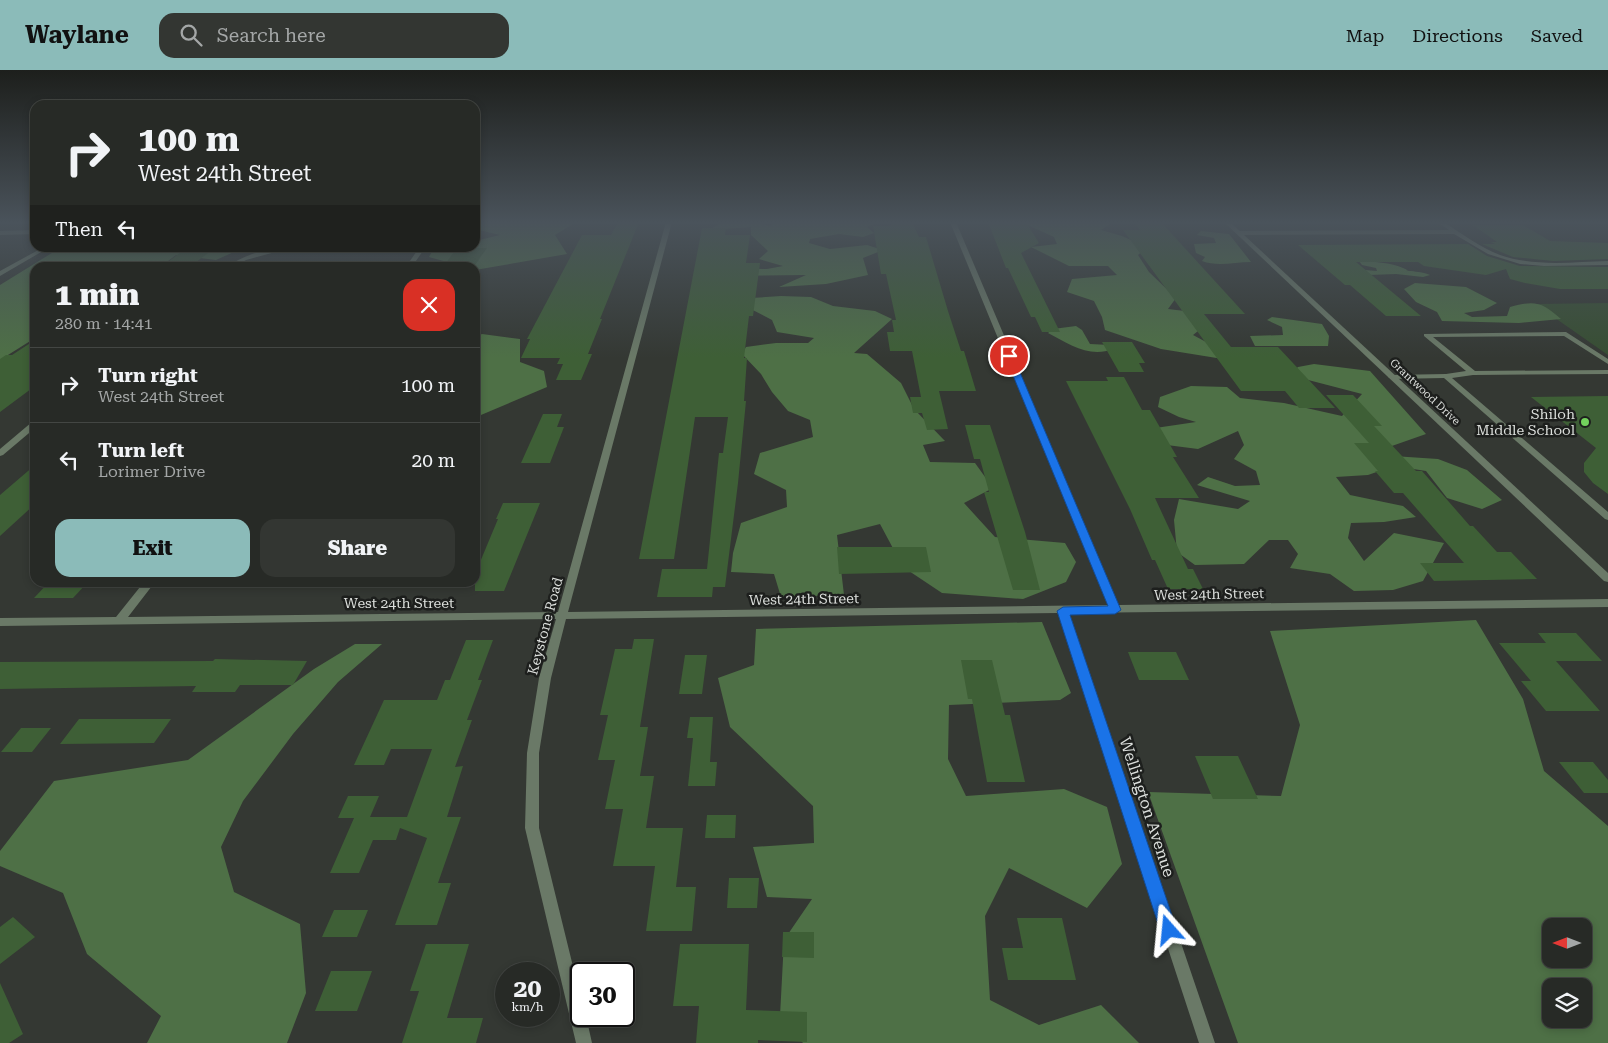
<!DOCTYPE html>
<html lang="en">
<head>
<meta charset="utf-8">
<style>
	body { margin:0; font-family:"Roboto Serif",serif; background:#333632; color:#f1f3f6; height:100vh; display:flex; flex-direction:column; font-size:19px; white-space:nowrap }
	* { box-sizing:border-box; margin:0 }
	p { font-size:16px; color:#a4a7a7 }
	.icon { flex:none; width:28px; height:28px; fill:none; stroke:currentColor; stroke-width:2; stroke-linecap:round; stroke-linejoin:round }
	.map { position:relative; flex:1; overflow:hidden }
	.side { position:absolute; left:30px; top:192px; width:450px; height:325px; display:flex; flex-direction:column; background:#272a26; border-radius:15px; box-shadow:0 2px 8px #0003,0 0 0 1px #434643 }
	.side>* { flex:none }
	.hud { position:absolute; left:30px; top:30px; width:450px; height:152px; border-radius:15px; box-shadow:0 2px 8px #0003,0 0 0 1px #434643; background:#272a26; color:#f1f3f6; overflow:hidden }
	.needle { width:32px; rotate:270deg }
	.controls { position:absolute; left:1542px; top:848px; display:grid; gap:10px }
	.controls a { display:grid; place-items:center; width:50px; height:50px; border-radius:10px; background:#272a26; box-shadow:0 2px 8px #0003,0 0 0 1px #434643; font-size:25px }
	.speed { position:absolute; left:495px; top:892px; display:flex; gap:10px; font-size:25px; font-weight:700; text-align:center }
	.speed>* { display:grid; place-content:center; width:65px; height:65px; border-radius:50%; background:#272a26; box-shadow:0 2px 8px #0003,0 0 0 1px #434643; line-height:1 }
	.speed small { font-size:12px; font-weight:400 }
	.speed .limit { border:2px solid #111; border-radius:8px; background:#fff; color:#111 }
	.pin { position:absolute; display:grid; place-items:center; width:42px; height:42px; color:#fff; margin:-21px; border:2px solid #fff; border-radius:50%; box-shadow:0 1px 5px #0007 }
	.me { position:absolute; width:55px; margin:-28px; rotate:342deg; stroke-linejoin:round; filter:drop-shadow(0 0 4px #0008) }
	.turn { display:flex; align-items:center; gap:18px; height:105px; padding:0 25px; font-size:22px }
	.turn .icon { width:65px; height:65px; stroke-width:2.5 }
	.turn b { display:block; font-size:35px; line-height:42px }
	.then { display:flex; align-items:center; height:48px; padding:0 25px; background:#0003; gap:10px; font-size:19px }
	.round { display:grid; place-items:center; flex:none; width:52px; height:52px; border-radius:15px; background:#333632 }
	.headline { display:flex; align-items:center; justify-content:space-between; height:85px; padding:0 25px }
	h1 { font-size:30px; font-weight:800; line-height:38px }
	.button { display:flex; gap:10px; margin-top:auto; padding:10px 25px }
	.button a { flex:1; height:58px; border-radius:15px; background:#8bbbb9; color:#111; font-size:20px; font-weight:800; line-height:58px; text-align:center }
	.button a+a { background:#333632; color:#f1f3f6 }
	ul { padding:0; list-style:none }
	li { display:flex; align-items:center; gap:15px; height:75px; padding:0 25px; border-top:1px solid #434643 }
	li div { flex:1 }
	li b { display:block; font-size:19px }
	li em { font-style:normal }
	header { display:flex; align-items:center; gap:30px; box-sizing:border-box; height:70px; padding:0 25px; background:#8bbbb9; color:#111 }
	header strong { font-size:24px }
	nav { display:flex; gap:28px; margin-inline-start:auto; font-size:18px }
	.search { width:350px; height:45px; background:#333632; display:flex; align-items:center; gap:12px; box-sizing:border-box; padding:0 18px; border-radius:15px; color:#a4a7a7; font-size:19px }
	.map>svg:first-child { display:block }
</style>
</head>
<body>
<header>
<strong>Waylane</strong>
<div class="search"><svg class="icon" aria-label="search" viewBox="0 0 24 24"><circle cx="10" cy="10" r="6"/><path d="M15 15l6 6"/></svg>Search here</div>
<nav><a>Map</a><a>Directions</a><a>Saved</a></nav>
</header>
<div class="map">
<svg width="1608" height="973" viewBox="0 0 1608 973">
	<rect width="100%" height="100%" fill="#343833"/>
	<path fill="#374e32" d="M1608 233V285L1535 234Z"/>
	<path fill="#4e7046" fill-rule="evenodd" d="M480 152H576L555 165 567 184 475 200V198L465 197 429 187 434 178H475V171L500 165 479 160Z
		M723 152H757L769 156 778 152H830L833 154 878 152 867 157 874 163 863 167 839 164 810 169 809 173 830 179 867 175 883 180 863 188 868 205 826 214 779 217 806 205 715 206 727 198 767 199 783 196 759 189 768 181 751 165V157L709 160Z
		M1021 152H1113L1101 160 1122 166 1147 177 1138 185 1149 202 1176 228 1168 239 1202 243 1208 253 1193 265 1208 273 1229 290 1161 279 1105 260 1102 247 1094 231 1067 222 1072 209 1117 205 1108 196H1069L1031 177 1057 174 1054 167Z
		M1201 161 1229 164 1251 192C1234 192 1218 197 1202 191L1205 187 1196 183 1194 174 1216 173 1214 168 1197 165Z
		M60 178H222L236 181 216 190 176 185 160 197 35 198V268L0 290V215Z
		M1359 191C1372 191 1392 193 1403 198 1409 200 1405 201 1411 201 1418 202 1423 202 1430 205L1423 207 1396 204 1369 205 1365 200 1377 201 1376 198 1362 195Z
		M1415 213 1466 217 1497 233 1484 240 1464 243 1472 247 1507 246 1510 237C1535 230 1542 232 1561 249L1519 253 1442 251 1437 242 1416 232 1404 219Z
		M781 226 811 227 833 236 875 241 892 249 854 283 867 284 901 313 914 339 945 371 923 375 930 392 975 393 993 418 964 433 995 467 1065 473 1076 492 1066 512 1023 529 942 523 903 497 880 454 837 465 844 525 781 527 774 504 731 502 733 483 741 453 787 437 786 420 754 404 760 383 813 367 810 350 788 341 772 322 761 304 742 284 746 277 776 273H808L814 268 777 262 772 250 741 234 751 228Z
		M1272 247 1322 254 1329 266 1328 276H1255L1250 266 1283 265 1282 257 1267 250Z
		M1076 256 1082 260 1090 274 1110 275 1113 279C1089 288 1069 274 1048 263L1053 259Z
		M482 264 520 269V292L544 301 547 317 481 345 475 350V267Z
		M1314 294 1370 301 1426 364 1389 377 1393 386 1438 389 1467 400 1502 430 1482 439 1447 428 1426 401 1394 396 1368 405 1336 407 1350 425 1403 436 1416 447 1384 452 1351 453 1348 468 1364 491 1394 463 1444 473 1423 511 1393 520 1354 521 1330 504 1290 498 1298 484 1288 470H1269L1244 494 1195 495 1177 482 1174 450 1179 429 1238 439 1250 431 1197 415 1208 407 1235 416 1260 415 1256 401 1234 389 1244 375 1238 361 1198 379 1159 374 1135 361 1196 352 1179 347 1158 337 1160 327 1191 316 1227 317 1240 328 1284 333 1342 346 1362 324 1289 305 1298 297Z
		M1476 550 1523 629 1544 701 1608 756V973H1238L1148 722 1281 726 1300 655 1270 561ZM1551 856H1584V889H1551ZM1551 916H1584V949H1551Z
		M1042 552 1071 623 1060 630 949 635 948 689 966 726 1064 719 1107 737 1122 794 1087 838 1009 798 985 846 990 930 1039 955 1101 935 1139 973H803L780 946 784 870 812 829 767 827 753 777 814 773 813 736 730 657 718 608 754 595 756 559Z
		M355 574H382L338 612 293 664 243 731 221 777 234 822 300 854 306 923 287 973H147L161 946 87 884 63 823 0 796V781L54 711 188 690 314 599Z"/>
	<path fill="#3e5f36" d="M618 152H639L600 249H602L588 284H592L581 310H556L563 294H557L560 288H521L530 269H527L582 165H611Z
		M890 152H912L919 167H926L948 241 961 281H964L976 321H939L948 359 927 360 922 343H913L910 327H921L912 281H890L887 262H894L892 250H896L886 204H881L873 156H891Z
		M988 152H1026L1039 173 1021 183 1060 262H1042L1035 247H1031L1008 198H1006Z
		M1134 152H1161L1245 244H1204L1231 277H1278L1335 338H1299L1285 321H1241L1123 160H1140Z
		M1473 155H1523L1550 171 1608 173V189L1553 191 1513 187 1482 174H1495L1491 172H1497Z
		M702 158H726L725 165H750L746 193H760L753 246H749L744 288H747L744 331H746L738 413 725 517H713L712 527H657L662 499H707L719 383H723L728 347H695L674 489H639Z
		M1468 174 1487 186 1520 196 1608 197V219H1560L1525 213 1510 209 1506 199 1486 205 1424 196 1418 192H1356L1421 246H1386L1350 215H1345L1298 175Z
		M194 178H215L188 198H160L181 182Z
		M457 178H487L473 198H442Z
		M35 270V316L0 342V289L6 285H12Z
		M1102 272H1132L1145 293H1139L1144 302H1119Z
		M1106 307H1124L1142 340H1150L1177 387H1173L1199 428H1155L1188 499H1193L1203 519H1168L1155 490H1152L1130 439 1066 311H1108Z
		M1326 325H1353L1382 356H1374L1416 401H1422L1470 456H1473L1497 482H1511L1537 509 1434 511 1420 493H1464L1403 423H1394L1375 401H1378L1354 373H1369Z
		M1608 326V424L1593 413 1584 402V393L1596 378 1531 327Z
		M543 344H562L557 357H564L550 393H521Z
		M965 355H990L1025 462 1040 520H1013L984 422H989L980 389H974Z
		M35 395V434L0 466V425Z
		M503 433H540L504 521H475V504L498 449H496Z
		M837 477H926L931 502 839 504Z
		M49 512H88L73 528H34Z
		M1538 563H1576L1602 591H1556L1600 641H1546L1521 611H1531L1499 573H1546Z
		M634 569H654L640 657H648L640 706H654L646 758H683L676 817H696L692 861H646L655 796H613L623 739H605L615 690H598L608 645H600L615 579H632Z
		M466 570H493L478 610H482L467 650H472L455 697 463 696 447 747H461L438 813H451L437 855H395L427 768 400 758 396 770H373L359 803H330L354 748H338L348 726H379L370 747H407L432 679H391L384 695H354L384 630H437L445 610H450Z
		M1128 582H1176L1189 610H1139Z
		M685 585H707L702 624H679Z
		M215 589 307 591 293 615H240L235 622H192L196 616 0 619V592L213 591Z
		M961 590H992L1005 645H1010L1025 712H987L972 629H968Z
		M690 647H713L710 692H717L715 716H688L693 668H687Z
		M79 649H171L154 673 60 674Z
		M21 658H51L32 682H1Z
		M1195 686H1238L1258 729H1213Z
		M1559 692H1593L1608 710V723H1584Z
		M707 745H736L735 768H705Z
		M729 808H759L757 838H727Z
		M334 840H368L357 867H322Z
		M13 847 35 867 0 894V857Z
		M1017 848H1062L1076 910H1008L1002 878H1023Z
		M783 862H814V888L782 887Z
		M426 874H469L447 948H483L476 973H402L419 921H410Z
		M680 874H749L746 940 807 942V972L758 970V973H696L699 936H673Z
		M331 901H372L357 941H315Z
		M0 913 23 964 9 973H0Z"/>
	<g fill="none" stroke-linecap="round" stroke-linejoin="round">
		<path fill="#6a7967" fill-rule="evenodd" d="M35 160V164L0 165V161Z
			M42 178H48L0 206V201Z
			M1566 262 1608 289V294L1564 266 1433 267 1475 301 1608 300V304L1473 305 1452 308 1608 442V450L1605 449 1444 308 1392 309 1388 307 1392 305 1446 304 1466 301 1424 266V264Z"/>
		<path fill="#6a7967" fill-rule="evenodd" d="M666 152H672L568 542 1108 535 950 152H956L1118 535 1608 529V537L1069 543 1215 973H1199L1058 543 566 549 551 608 539 683V758L581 929V946H586L592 973H576L525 758 527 683 539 608 556 549 0 556V548L116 547 144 512H155L128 547 558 542Z
			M1437 152H1443C1462 163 1479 177 1500 185 1534 197 1572 192 1608 191V195L1544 196 1520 194 1488 184 1454 164 1239 165 1236 163 1239 161 1449 160Z
			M283 178H376L373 180 317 179 279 181 246 190 233 198H225C242 186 263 179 283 178Z
			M419 178H425L411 198H405Z
			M32 352H35V358L3 385 0 386V379Z"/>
		<path fill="#6a7967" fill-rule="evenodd" d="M1224 152H1230L1608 503V512L1604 511Z"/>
	</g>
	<linearGradient id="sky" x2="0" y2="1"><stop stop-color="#1d1f1c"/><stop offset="0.53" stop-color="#4a535b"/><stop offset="1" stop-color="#4a535b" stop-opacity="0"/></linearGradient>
	<rect width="1608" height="288" fill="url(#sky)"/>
	<path fill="#1a73e8" stroke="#114b97" d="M1006 285 1013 286 1121 540 1115 544 1070 545 1177 860 1175 865 1169 868 1163 865 1160 860 1057 541 1063 537 1108 536 1005 286Z"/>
	<circle fill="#73d25d" stroke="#1d1f1d" stroke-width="2" cx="1585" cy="352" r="5"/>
	<g text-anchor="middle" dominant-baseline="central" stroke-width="5" stroke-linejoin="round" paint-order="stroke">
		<g font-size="11" fill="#dcdfdc" stroke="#1d1f1d">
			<text transform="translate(1425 322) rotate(43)">Grantwood Drive</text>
		</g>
		<g font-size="14" fill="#dcdfdc" stroke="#1d1f1d" text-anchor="end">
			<text x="1575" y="344">Shiloh<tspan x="1575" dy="16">Middle School</tspan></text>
		</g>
		<g font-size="14" fill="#dcdfdc" stroke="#1d1f1d">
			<text transform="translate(1209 524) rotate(-1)">West 24th Street</text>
			<text transform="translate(804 529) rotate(-1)">West 24th Street</text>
			<text x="399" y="533">West 24th Street</text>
			<text transform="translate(545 556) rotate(-75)">Keystone Road</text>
		</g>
		<g font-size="16" fill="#dcdfdc" stroke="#1d1f1d">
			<text transform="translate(1147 737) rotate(72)">Wellington Avenue</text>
		</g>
	</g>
</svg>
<div class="controls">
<a><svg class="needle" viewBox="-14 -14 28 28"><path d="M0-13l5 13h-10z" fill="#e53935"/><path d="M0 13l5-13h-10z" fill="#a4a7a7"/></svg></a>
<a><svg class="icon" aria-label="layers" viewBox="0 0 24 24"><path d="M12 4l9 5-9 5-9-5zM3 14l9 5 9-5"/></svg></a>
</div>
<div class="speed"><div>20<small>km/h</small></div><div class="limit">30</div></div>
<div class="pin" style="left:1009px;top:286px;background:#d93025"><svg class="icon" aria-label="arrive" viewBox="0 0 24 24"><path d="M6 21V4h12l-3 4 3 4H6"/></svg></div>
<svg class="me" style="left:1169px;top:860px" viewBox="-20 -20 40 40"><path d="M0-17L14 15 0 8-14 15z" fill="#1a73e8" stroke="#fff" stroke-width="4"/></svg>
<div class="hud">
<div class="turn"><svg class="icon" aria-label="right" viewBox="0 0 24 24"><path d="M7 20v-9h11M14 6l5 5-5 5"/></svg><div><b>100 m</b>West 24th Street</div></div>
<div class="then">Then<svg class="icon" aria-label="left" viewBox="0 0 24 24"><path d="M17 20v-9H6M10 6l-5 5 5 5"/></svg></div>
</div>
<section class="side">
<div class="headline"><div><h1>1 min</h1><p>280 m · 14:41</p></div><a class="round" style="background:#d93025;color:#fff"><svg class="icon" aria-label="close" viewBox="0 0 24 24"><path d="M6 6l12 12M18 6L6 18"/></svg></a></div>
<ul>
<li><svg class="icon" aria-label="right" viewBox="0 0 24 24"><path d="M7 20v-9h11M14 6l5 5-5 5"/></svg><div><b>Turn right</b><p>West 24th Street</p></div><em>100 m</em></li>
<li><svg class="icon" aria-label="left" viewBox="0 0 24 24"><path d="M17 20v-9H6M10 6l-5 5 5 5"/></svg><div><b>Turn left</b><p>Lorimer Drive</p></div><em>20 m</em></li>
</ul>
<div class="button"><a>Exit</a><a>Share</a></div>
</section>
</div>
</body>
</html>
